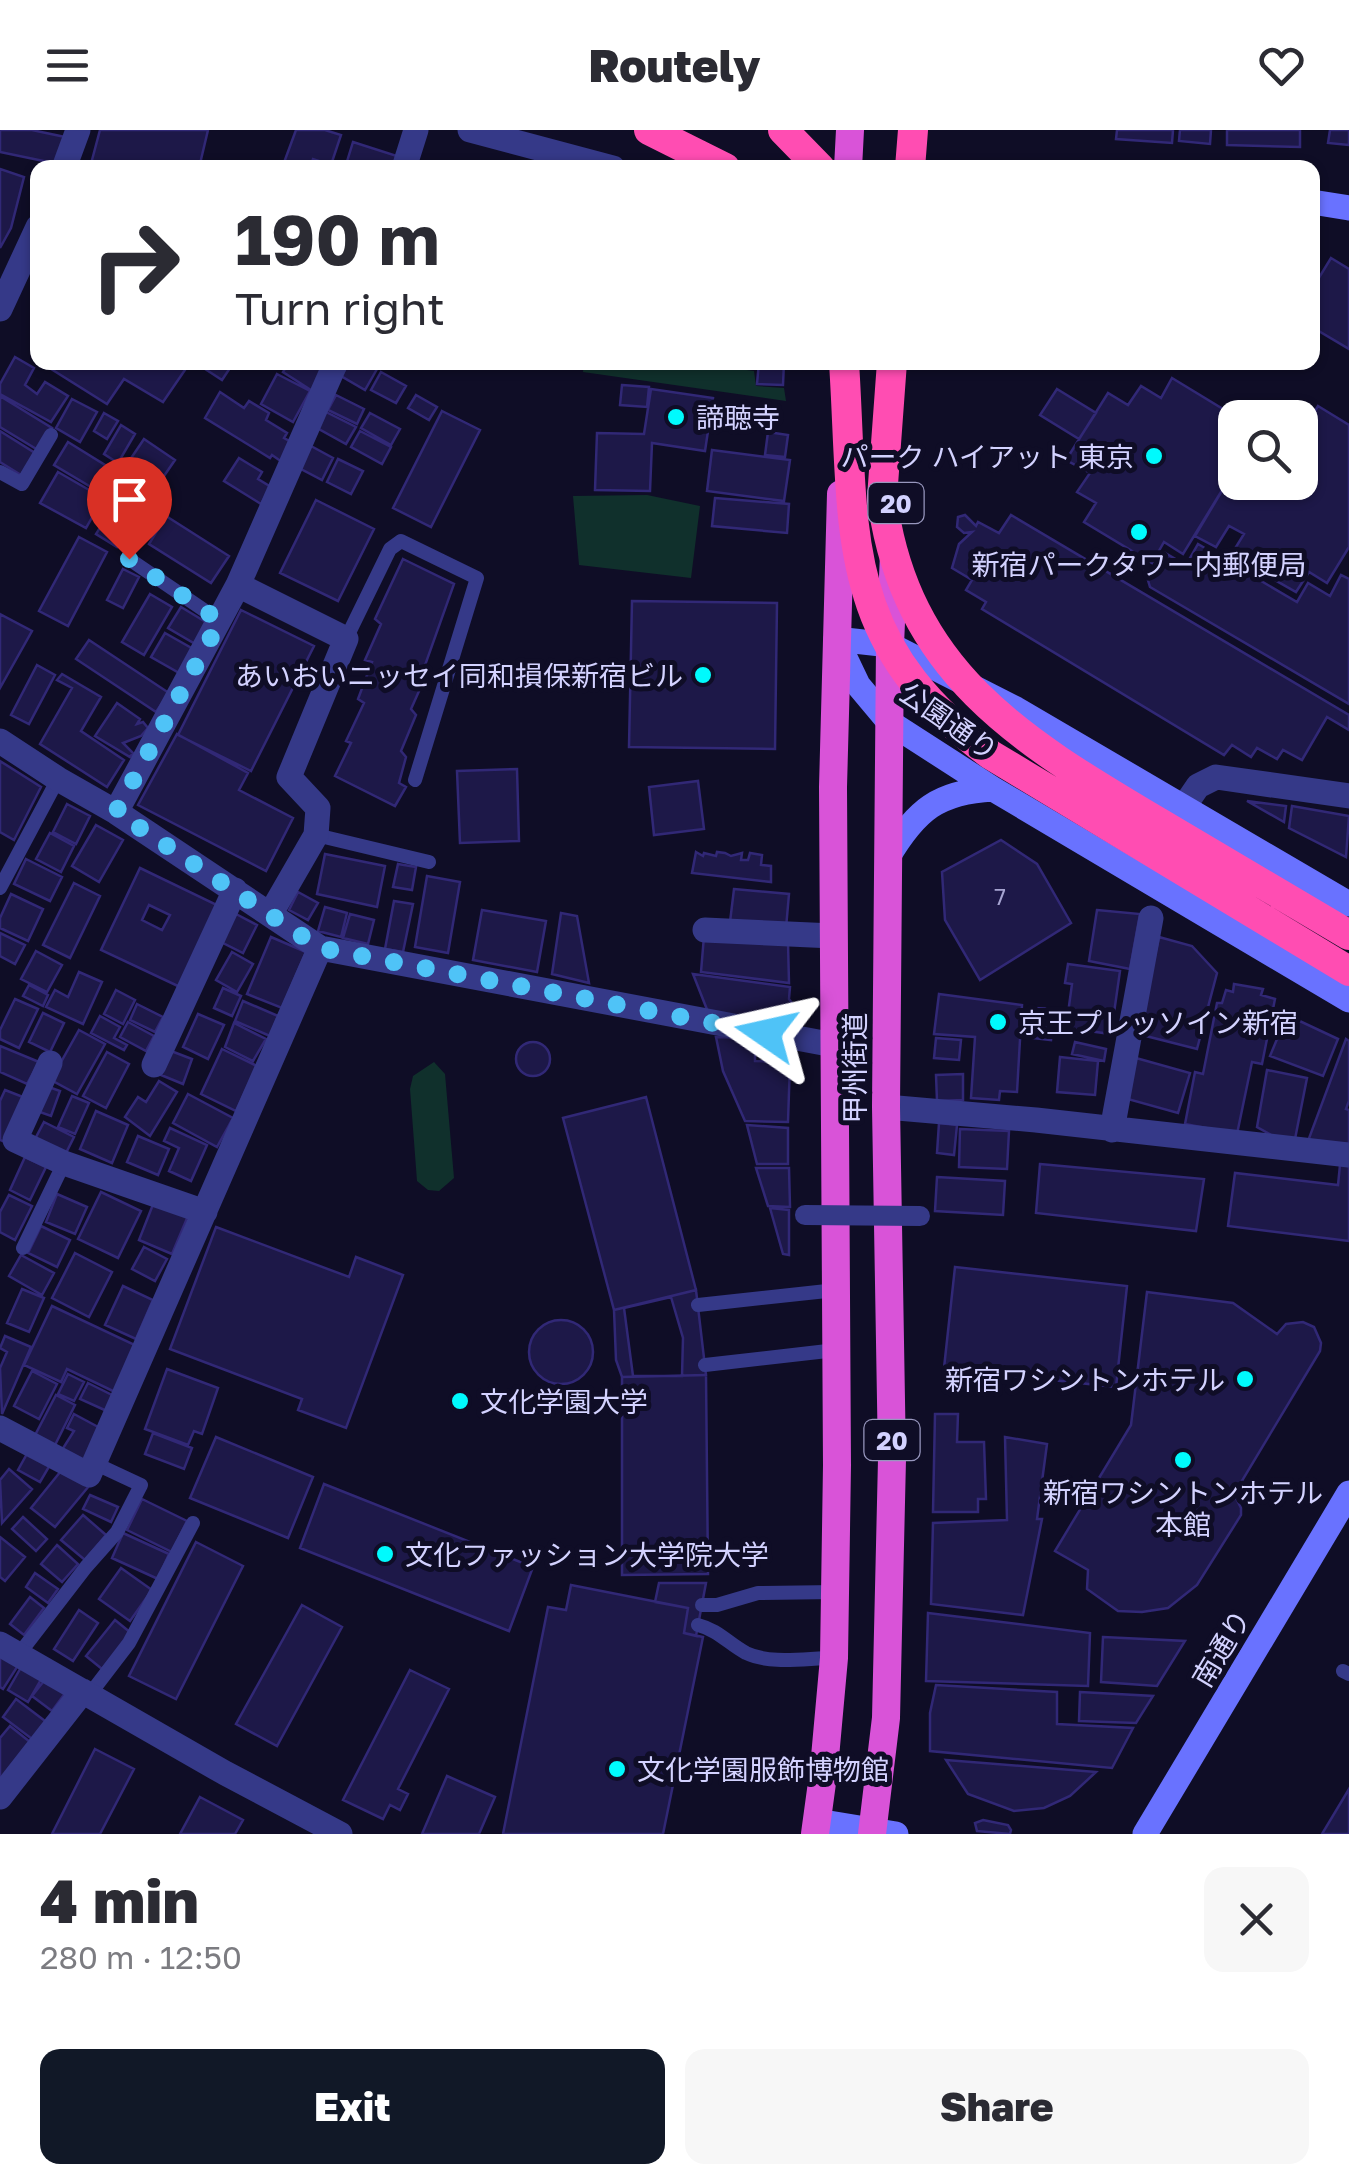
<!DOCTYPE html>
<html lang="en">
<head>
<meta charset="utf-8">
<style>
	body { margin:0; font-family:"Golos Text","Noto Sans JP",sans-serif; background:#f7f7f7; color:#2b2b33; height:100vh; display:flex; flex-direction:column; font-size:38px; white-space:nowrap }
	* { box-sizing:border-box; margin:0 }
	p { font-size:32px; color:#7c7c81 }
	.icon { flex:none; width:55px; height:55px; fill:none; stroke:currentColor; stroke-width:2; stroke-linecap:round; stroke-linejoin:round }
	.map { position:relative; height:1704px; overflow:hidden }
	.details { display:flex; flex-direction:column; background:#fff; flex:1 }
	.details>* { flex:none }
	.top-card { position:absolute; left:30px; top:30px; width:1290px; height:210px; border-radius:20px; box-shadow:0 2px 8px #0004; background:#fff; color:#2b2b33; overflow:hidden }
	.controls { position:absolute; left:1218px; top:270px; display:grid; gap:20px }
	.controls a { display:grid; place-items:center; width:100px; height:100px; border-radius:20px; background:#fff; box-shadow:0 2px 8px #0004; font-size:50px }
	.pin { position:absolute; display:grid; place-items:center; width:85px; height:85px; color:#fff; margin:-102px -42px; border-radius:50% 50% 50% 0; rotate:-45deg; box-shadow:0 0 10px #0007 }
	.pin .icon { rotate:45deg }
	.me { position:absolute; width:110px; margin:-55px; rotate:281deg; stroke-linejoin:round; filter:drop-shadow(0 0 8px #0008) }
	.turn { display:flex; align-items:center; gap:35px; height:210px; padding:0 40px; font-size:45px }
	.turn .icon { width:130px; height:130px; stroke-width:2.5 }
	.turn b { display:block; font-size:70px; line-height:85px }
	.round { display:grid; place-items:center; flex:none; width:105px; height:105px; border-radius:20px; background:#f7f7f7 }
	.headline { display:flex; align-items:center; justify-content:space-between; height:170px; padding:0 40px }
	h1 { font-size:60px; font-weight:800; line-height:75px }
	.primary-button { display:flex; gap:20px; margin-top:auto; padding:20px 40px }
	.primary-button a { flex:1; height:115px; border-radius:20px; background:#111827; color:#fff; font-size:40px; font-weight:800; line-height:115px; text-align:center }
	.primary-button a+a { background:#f7f7f7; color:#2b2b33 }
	header { display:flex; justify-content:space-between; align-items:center; height:130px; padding:0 40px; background:#fff; font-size:45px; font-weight:800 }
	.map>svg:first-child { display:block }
</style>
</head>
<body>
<header><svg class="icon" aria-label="menu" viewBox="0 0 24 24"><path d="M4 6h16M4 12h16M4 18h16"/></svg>Routely<svg class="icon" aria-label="heart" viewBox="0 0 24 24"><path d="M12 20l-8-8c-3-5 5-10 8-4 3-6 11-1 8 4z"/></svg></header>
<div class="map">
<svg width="1349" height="1704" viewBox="0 0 1349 1704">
	<rect width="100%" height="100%" fill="#0f0d26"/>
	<path fill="#10302c" d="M584 233 687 232 754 241 756 256 784 258 786 271 583 242Z
		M647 365 700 376 691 448 579 435 573 366Z
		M434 932 445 944 454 1048 439 1061 428 1060 417 1051 410 959 413 946Z"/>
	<path fill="#1d1848" stroke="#312876" stroke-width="2.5" fill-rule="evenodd" d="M0 0H32L65 7 58 34 0 22Z
		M100 0H208L199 38H124L92 30Z
		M296 0H325L341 5 331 35 313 29 310 38H282Z
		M1117 0H1173L1172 13 1116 9Z
		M1180 0H1211L1210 14 1179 11Z
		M1227 0H1300V17L1227 15Z
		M1330 0H1349V15L1328 13Z
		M353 12 400 27 397 38H345Z
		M0 39 24 47 11 98 0 118Z
		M1331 128 1349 139V219L1312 197V159Z
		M15 227 34 238 25 255 37 264 45 252 68 266 51 292 0 264V254Z
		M40 232H181L187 237 163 272 124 249 107 274Z
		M200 232H234L222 250 199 235Z
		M289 232H314L327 241 314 262 283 242Z
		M350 232H365L377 239 365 260 341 246Z
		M759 232H784L783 255 757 254Z
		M381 242 406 256 396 273 371 260Z
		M277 244 310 261 293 292 261 274Z
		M1172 248 1236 287 1224 306 1235 313V339L1183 424 1164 412 1152 433 1084 392 1096 373 1077 362 1090 343 1066 330 1108 263 1128 275 1141 256 1161 268Z
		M622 255 649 257 647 277 620 275Z
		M651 259 713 268 705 321 652 313 650 361 595 360 597 303 644 304Z
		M1057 259 1096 283 1079 309 1040 285Z
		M220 262 244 278 249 271 269 283 266 290 287 303 284 308 293 313 282 332 272 325 270 328 205 288Z
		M336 265 364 279 357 294 328 280Z
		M416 265 437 277 429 290 408 278Z
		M0 266 52 298 38 320 0 297Z
		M72 269 97 282 80 312 56 298Z
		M1318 276 1349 295V417L1327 453 1309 442 1296 462 1231 425 1244 404 1229 396 1216 417 1195 406 1235 339V352H1300V298L1303 300Z
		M442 281 480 300 431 397 393 378Z
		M326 282 356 297 346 314 317 298Z
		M104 283 118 291 107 309 94 301Z
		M370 283 400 299 391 315 361 298Z
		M121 295 135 304 118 333 104 324Z
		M0 301 35 323 21 345 0 332Z
		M360 301 391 317 382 334 351 317Z
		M768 302 788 305 785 327 765 325Z
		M144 309 175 330 146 372 115 352Z
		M68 312 105 335 91 357 54 335Z
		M311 316 333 328 322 350 299 338Z
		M712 320 790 330 784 371 707 361Z
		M239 328 262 342 258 349 271 357 261 374 224 351Z
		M338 329 363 341 351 364 327 352Z
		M58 342 103 368 86 398 40 373Z
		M122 363 143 377 117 417 96 404Z
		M715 368 789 374 787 403 712 396Z
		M316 370 374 399 338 471 280 443Z
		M965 385 976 396 978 392 999 403 1011 385 1349 585V600L1327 587 1302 630 1283 620 1277 629 1257 618 1251 627 1232 615 1224 625 982 479 986 472 966 460 972 450 952 438 959 414 972 402 964 403 957 397 958 387Z
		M166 386 229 426 211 453 149 414Z
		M79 407 107 422 68 496 39 481Z
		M1198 414 1297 472 1308 453 1330 466 1341 445 1349 449V574L1150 457 1144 437 1154 442 1165 423 1186 435Z
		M403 429 454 454 424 538 428 541 411 579 416 585 401 621 406 627 399 653 406 657 395 676 335 646 351 613 346 611 364 573 358 569 372 532 365 530 381 494 375 489Z
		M123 439 139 447 123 478 107 470Z
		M150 464 172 477 144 525 122 512Z
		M632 471 777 473 775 619 629 617Z
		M181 477 209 494 197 515 168 498Z
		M241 480 314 516 251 641 178 605Z
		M0 484 32 501 0 558Z
		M165 503 195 520 181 544 151 527Z
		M89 510 169 563 156 582 76 529Z
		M37 535 55 545 29 594 11 585Z
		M62 544 101 567 81 601 124 630 107 657 40 614 72 558 57 550Z
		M117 573 140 589 137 594 143 592 148 598 141 606 123 613 133 623 130 627 95 606Z
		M177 604 248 643 239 660 293 688 266 741 138 675Z
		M0 631 41 657 14 710 0 702Z
		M517 639 519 711 460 713 457 641Z
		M698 651 704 699 654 705 649 657Z
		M1247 671 1286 676 1284 692Z
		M67 674 90 686 76 714 53 702Z
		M1292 676 1349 686 1346 727 1289 698Z
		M96 695 123 710 99 752 72 736Z
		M50 703 74 716 61 742 36 729Z
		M1001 710 1037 734 1071 793 980 850 945 790 942 742Z
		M696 722 703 726 704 723 716 726 717 722 725 723 731 726 742 723 741 730H748L750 723 762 725 761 735 771 736V752L692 743Z
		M325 724 385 736 377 777 317 764Z
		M26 729 62 747 50 771 14 754Z
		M398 734 416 737 412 760 393 757Z
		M140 738 219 776 180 857 101 820ZM149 775 170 785 162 800 142 790Z
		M427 746 460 752 448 823 415 817Z
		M74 753 100 766 70 828 43 815Z
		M734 759 789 764 786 798 730 792Z
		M298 762 318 773 308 790 289 780Z
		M11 764 43 779 28 811 0 798V788Z
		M394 771 413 774 403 822 385 819Z
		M325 777 347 783 341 807 318 801Z
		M482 780 546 791 537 842 473 830Z
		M1097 780 1140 784 1130 839 1089 831Z
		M561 783 577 786 589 853 552 844Z
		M236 784 257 795 243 823 221 812Z
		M350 784 374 790 368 814 343 808Z
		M0 803 25 815 15 834 0 826Z
		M704 806 788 812 789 853 701 842Z
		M271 807 306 822 282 878 247 864Z
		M1159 807 1192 816 1217 843 1197 919 1138 904Z
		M36 821 62 835 47 862 21 849Z
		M232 822 253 834 237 862 216 850Z
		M1068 834 1120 841 1111 904 1066 898 1072 854 1065 853Z
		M79 842 102 852 83 894 46 877 55 860 68 867Z
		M693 844 790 857 789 869 794 876 789 882 791 892 788 894 708 882Z
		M1234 854 1263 859 1261 865 1275 869 1262 934 1252 932 1237 1004 1185 994 1195 942 1203 944 1217 873H1222L1226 860 1233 862Z
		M29 855 48 865 43 876 23 866Z
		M223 858 241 866 232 886 214 878Z
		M116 860 135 870 123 894 104 884Z
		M939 864 1022 875 1017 962 1000 961 999 970 971 968 975 907 934 904Z
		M15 869 38 879 19 918 0 909V900Z
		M243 871 278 886 270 906 235 891Z
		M137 874 163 887 155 902 130 890Z
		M1034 878 1054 879 1051 910 1032 908Z
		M43 883 64 893 50 922 29 912Z
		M198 884 224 895 208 929 183 917Z
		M1287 885 1338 909 1323 946 1270 926Z
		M100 886 120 897 114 908 127 915 124 920 91 903Z
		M128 892 154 906 146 921 120 907Z
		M234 893 266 909 253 931 225 917Z
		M79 900 105 914 77 964 51 950Z
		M716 907 746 908 747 916H755V931L790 932 788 992 745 991 723 941Z
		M936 908 961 910 959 930 934 928Z
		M1346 909 1349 911V971L1346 979 1349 980V1014L1308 1011Z
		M1075 912 1106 919 1104 931 1072 924Z
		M516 929a17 17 0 1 1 34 0a17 17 0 1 1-34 0Z
		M0 916 39 932 27 954 0 942Z
		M222 919 257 936 236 981 201 964Z
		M171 921 192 929 183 954 161 945Z
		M107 922 129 934 106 978 83 966Z
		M1060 927 1098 931 1095 965 1057 962Z
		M1136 928 1190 943 1178 983 1124 968Z
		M1267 940 1307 948 1295 1009 1273 1006 1257 997Z
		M963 944V970L937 971 936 945Z
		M159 951 177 962 150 1006 125 987 138 967 146 972Z
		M46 956 60 961 51 986 37 981Z
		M5 960 23 967 5 1012 0 1010V971Z
		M188 964 233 988 217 1017 173 993Z
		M72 966 89 973 75 1004 58 997Z
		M646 967 696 1160 614 1180 563 988Z
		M96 981 128 995 112 1033 80 1019Z
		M44 992 74 1007 65 1025 34 1011Z
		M939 993 957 995 954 1025 937 1023Z
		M747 995 788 998V1034H757Z
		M170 998 207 1015 191 1051 169 1041 179 1018 164 1011Z
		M960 999 1009 1001 1007 1039 959 1037Z
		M138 1006 169 1019 158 1045 127 1032Z
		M1341 1025 1349 1026V1111L1228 1096 1235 1043 1338 1055Z
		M25 1027 46 1037 30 1070 10 1060Z
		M1040 1034 1204 1049 1196 1101 1036 1083Z
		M756 1038H789L790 1077 768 1076Z
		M937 1047 1005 1051 1003 1085 935 1081Z
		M101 1062 141 1081 118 1128 78 1109Z
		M57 1064 87 1077 75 1104 46 1092Z
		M9 1065 32 1076 15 1110 0 1102V1082Z
		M154 1072 188 1086 172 1124 139 1110Z
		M770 1078 789 1080V1125L783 1124Z
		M41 1096 70 1110 57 1137 28 1123Z
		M216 1097 349 1147 356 1127 403 1145 346 1298 298 1280 302 1269 170 1219Z
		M144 1117 167 1129 155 1151 132 1139Z
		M75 1123 112 1142 89 1187 52 1168Z
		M21 1125 54 1143 42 1165 9 1146Z
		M955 1137 1127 1156 1116 1257 944 1238Z
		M123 1156 153 1170 136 1209 105 1195Z
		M22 1159 44 1168 29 1202 7 1193Z
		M696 1160 706 1245 622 1247 616 1230 614 1180Z
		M1147 1162 1233 1173 1277 1204 1286 1194 1303 1192 1314 1197 1321 1213 1320 1221 1234 1364 1241 1378V1385L1197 1455 1168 1478 1142 1482 1118 1481 1087 1459 1088 1440 1055 1421 1131 1295Z
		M671 1167 683 1208 682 1246H633L624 1178Z
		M52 1176 137 1216 115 1262 67 1239 61 1252 24 1235Z
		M529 1222a32 32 0 1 1 64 0a32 32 0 1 1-64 0Z
		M5 1206 31 1217 2 1284 0 1238 7 1222 0 1218Z
		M167 1239 218 1258 202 1304 194 1301 188 1315 145 1299Z
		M32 1241 57 1254 39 1289 14 1276Z
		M68 1244 84 1252 74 1271 58 1264Z
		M706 1245 708 1444 622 1445V1247Z
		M88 1253 116 1267 109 1282 80 1269Z
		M56 1265 75 1275 52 1321 32 1311Z
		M74 1284 100 1298 83 1335 60 1323 74 1301 67 1298Z
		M935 1284H958L957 1312H984L986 1369H978V1382H933Z
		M153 1303 192 1318 184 1339 145 1324Z
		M216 1307 313 1347 288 1408 190 1368Z
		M1005 1307 1047 1314 1037 1389H1042L1023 1485 931 1474 933 1393 1007 1390Z
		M28 1322 50 1335 40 1352 18 1340Z
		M65 1336 89 1356 55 1397 31 1378Z
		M9 1339 32 1359 2 1393 0 1350Z
		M324 1354 533 1437 509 1501 300 1418Z
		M90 1365 118 1377 111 1392 83 1379Z
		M142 1369 187 1391 172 1422 127 1400Z
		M83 1385 106 1405 85 1430 61 1410Z
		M23 1387 47 1409 36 1421 12 1399Z
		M123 1403 169 1424 158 1449 112 1428Z
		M0 1407 25 1427 5 1451 0 1447Z
		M196 1412 243 1436 176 1569 129 1546Z
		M57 1415 78 1434 62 1452 41 1434Z
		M121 1438 152 1460 130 1491 99 1469Z
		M35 1443 58 1459 48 1473 26 1457Z
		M659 1453H706L696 1506 684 1503 688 1478 655 1472Z
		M571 1455 688 1478 684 1503 703 1507 663 1704H503L548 1477 566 1480Z
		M30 1467 44 1478 24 1505 10 1494Z
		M302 1475 342 1497 277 1616 236 1594Z
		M79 1480 98 1493 73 1531 54 1519Z
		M928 1483 1090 1503 1088 1556 926 1551Z
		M115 1490 131 1503 102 1539 86 1526Z
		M1103 1507 1185 1511 1157 1556 1101 1552Z
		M0 1522 19 1534 3 1559 0 1557Z
		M23 1534 43 1546 28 1572 8 1560Z
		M410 1540 449 1559 398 1659 408 1664 400 1680 390 1675 383 1689 343 1670Z
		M47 1547 66 1562 52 1581 32 1566Z
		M936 1555 1057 1562V1594L1133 1598 1112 1638 930 1621V1583Z
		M1080 1562 1153 1566 1136 1593 1079 1591Z
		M16 1569 49 1594 36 1612 3 1587Z
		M10 1596 35 1616 0 1660V1608Z
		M95 1619 134 1639 100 1704H52Z
		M946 1630 1096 1642 1070 1666 1044 1678 1014 1681 968 1664Z
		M447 1646 495 1667 479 1704H422Z
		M1349 1659V1704H1322Z
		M200 1667 243 1690 235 1704H180Z
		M983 1690 1008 1695 1011 1700 1010 1704 977 1701 975 1693Z"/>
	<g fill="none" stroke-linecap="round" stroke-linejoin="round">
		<path stroke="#353988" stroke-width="14" d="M0 342 22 354 51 305
			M129 429 220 491
			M346 509 390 419 401 411 477 448 415 650
			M316 705 429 732
			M0 758 58 649
			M23 1118 64 1033
			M698 1175 836 1160
			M705 1235 836 1220
			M702 1475H717L758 1463 835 1462
			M698 1495C718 1500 729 1514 746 1523 772 1535 806 1528 834 1528
			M19 1524 86 1437 117 1402 141 1355 96 1334
			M1343 1541 1349 1544
			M90 1564 129 1513 193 1393"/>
		<path stroke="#353988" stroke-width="25" d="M64 38 78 0
			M404 38 416 0
			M0 179 38 97
			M238 455 346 509 289 647 318 678 316 705 271 783
			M0 611 58 649 116 682 320 818 834 915
			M116 682 238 455 336 232
			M705 800 833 806
			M50 933 15 1010 64 1033 205 1082
			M154 935 235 760
			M886 977 1036 990 1349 1025
			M1112 1000 1151 788
			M0 1298 89 1345 320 818
			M0 1514 225 1643 340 1704
			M0 1667 83 1561"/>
		<path stroke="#353988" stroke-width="25" d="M470 0 613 38
			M1185 675 1198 656 1216 647 1349 666"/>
		<path stroke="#6972ff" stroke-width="25" d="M1312 72 1349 78
			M836 509 890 515 1016 579 1349 774
			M837 511 858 555 889 592 993 659 1349 870
			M888 727C916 680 938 662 993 659
			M817 1691 896 1704
			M1145 1704 1349 1363"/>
		<path stroke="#d953d8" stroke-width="28" d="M848 38 850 0
			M815 1704 824 1638 834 1528 837 1335 833 657 841 364
			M872 1704 886 1588 892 1329 886 977 890 515 894 424"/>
		<path stroke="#ff4db2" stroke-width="30" d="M649 0 725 38
			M783 0 820 38
			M910 38 913 0
			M882 368 892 232"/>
		<path stroke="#353988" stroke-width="20" d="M805 1085 920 1086"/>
		<path stroke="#ff4db2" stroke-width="30" d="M844 232C855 404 837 511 991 625L1349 841
			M882 368C905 542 1020 610 1158 692 1221 729 1285 767 1349 805"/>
	</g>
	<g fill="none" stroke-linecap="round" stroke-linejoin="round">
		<path stroke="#4fc3f7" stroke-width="18" stroke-dasharray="0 32.4" d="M129 429 220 491 116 682 320 818 766 903"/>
	</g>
	<g fill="#00fafd" stroke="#0f0d26" stroke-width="4">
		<circle cx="676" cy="287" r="10"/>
		<circle cx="1154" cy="326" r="10"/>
		<circle cx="1139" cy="402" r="10"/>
		<circle cx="703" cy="545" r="10"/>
		<circle cx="998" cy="892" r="10"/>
		<circle cx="1245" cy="1249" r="10"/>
		<circle cx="460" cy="1271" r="10"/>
		<circle cx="1183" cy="1330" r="10"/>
		<circle cx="385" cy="1424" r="10"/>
		<circle cx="617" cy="1639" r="10"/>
	</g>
	<g text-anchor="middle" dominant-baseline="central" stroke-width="10" stroke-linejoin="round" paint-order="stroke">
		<g font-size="22" fill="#a6a4d1">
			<text x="1000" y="766">7</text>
		</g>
		<g fill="#0f0d26" stroke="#9897be" stroke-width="2.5">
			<rect x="868.5" y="353" width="55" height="40" rx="8"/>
			<rect x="864.5" y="1290" width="55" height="40" rx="8"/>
		</g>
		<g font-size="25" font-weight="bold" fill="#d3d2ff">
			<text x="896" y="373">20</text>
			<text x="892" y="1310">20</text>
		</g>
		<g font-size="28" fill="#d3d2ff" stroke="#0f0d26" text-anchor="start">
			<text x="696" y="287">諦聴寺</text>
			<text x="1134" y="326" text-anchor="end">パーク ハイアット 東京</text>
			<text x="1139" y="434" text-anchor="middle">新宿パークタワー内郵便局</text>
			<text x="683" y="545" text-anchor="end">あいおいニッセイ同和損保新宿ビル</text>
			<text x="1018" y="892">京王プレッソイン新宿</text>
			<text x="1225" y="1249" text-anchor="end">新宿ワシントンホテル</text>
			<text x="480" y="1271">文化学園大学</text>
			<text x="1183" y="1362" text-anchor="middle">新宿ワシントンホテル<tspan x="1183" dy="32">本館</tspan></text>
			<text x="405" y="1424">文化ファッション大学院大学</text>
			<text x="637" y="1639">文化学園服飾博物館</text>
		</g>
		<g font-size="28" fill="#d3d2ff" stroke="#0f0d26">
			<text transform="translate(949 591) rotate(35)">公園通り</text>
			<text transform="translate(854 938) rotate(-90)">甲州街道</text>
			<text transform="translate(1221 1518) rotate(-59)">南通り</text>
		</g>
	</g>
</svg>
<div class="controls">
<a><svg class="icon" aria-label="search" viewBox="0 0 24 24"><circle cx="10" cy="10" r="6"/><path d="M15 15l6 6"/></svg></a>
</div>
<div class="pin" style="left:129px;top:429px;background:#d93025"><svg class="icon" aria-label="arrive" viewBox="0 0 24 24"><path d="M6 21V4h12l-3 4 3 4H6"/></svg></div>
<svg class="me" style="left:766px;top:903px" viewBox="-20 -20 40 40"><path d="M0-17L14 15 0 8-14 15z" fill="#4fc3f7" stroke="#fff" stroke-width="4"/></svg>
<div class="top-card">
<div class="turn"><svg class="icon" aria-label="right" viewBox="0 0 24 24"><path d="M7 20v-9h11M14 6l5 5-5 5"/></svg><div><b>190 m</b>Turn right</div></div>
</div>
</div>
<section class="details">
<div class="headline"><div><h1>4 min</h1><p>280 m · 12:50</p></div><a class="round"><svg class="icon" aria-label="close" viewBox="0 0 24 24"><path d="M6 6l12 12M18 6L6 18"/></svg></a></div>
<div class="primary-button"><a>Exit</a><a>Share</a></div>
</section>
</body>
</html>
